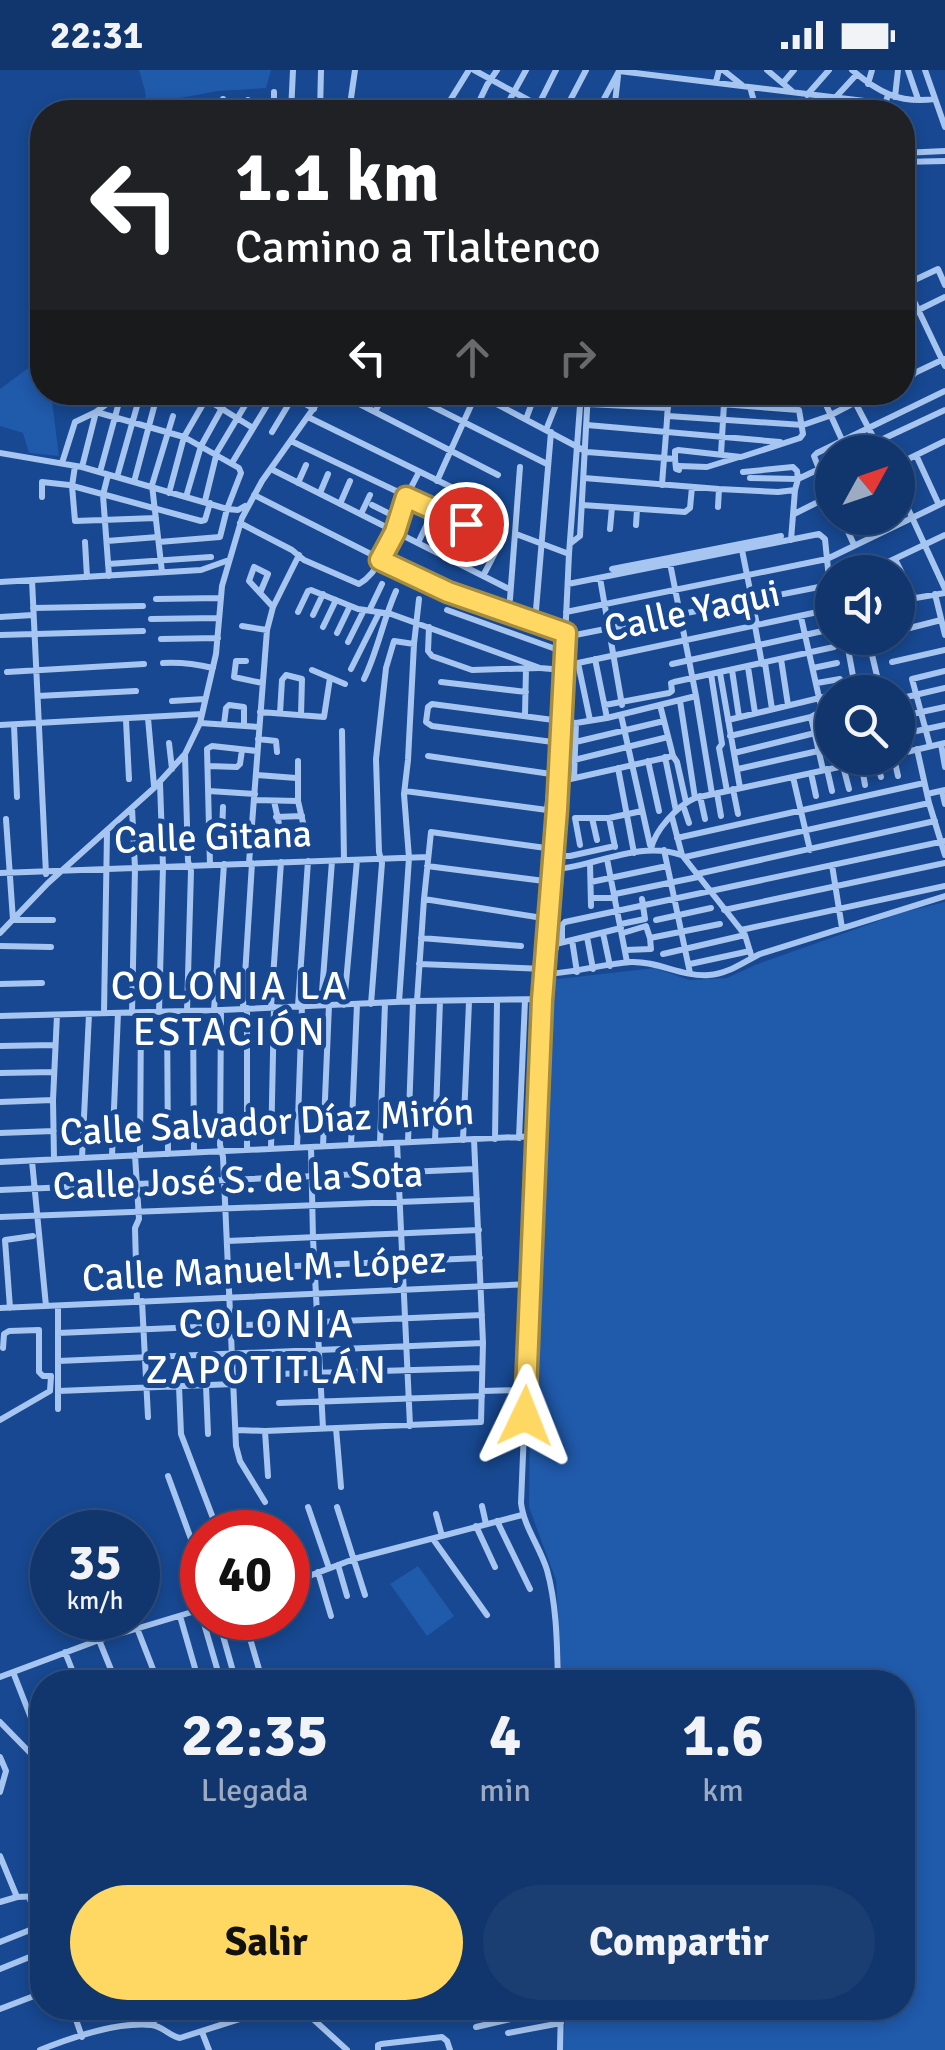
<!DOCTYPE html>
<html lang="es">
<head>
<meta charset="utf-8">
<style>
	body { margin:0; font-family:Signika,sans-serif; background:#1a3e72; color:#f1f3f6; height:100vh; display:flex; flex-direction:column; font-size:38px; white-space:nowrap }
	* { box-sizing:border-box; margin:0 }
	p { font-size:32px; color:#9cabc2 }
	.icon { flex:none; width:55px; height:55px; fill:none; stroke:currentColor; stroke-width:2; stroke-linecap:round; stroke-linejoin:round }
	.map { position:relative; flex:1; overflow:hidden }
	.details { position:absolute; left:30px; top:1600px; width:885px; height:350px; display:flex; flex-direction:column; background:#11366d; border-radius:40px; box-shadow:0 5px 15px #0003,0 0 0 2px #305080 }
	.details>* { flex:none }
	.banner { position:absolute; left:30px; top:30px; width:885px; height:305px; border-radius:40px; box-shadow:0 5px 15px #0003,0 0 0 2px #305080; background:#202124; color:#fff; overflow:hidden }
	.needle { width:65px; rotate:50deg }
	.buttons { position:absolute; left:815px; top:365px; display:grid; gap:20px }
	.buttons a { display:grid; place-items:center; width:100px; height:100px; border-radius:50%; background:#11366d; box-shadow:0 5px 15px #0003,0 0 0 2px #305080; font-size:50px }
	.speed { position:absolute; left:30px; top:1440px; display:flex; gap:20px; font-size:50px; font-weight:700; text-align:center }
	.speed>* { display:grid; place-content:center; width:130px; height:130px; border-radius:50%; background:#11366d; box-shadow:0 5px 15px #0003,0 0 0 2px #305080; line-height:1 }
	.speed small { font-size:25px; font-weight:400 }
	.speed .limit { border:15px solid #d22; background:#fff; color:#111 }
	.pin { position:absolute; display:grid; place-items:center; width:85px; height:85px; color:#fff; margin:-42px; border:5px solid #fff; border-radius:50%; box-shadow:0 2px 10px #0007 }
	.me { position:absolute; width:110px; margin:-55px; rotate:2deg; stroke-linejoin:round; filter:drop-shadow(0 0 8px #0008) }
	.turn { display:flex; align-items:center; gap:35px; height:210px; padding:0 40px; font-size:45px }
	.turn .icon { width:130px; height:130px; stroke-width:2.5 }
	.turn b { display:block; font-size:70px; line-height:85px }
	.lanes { display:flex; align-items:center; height:95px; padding:0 40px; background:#0003; justify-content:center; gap:50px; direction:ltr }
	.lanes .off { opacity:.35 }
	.eta { display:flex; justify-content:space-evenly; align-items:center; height:170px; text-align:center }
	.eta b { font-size:60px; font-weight:700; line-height:70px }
	.primary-button { display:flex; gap:20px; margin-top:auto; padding:20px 40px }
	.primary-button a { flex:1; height:115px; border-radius:60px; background:#ffd864; color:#111; font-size:40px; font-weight:700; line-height:115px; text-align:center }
	.primary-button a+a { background:#1a3e72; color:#f1f3f6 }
	.status { display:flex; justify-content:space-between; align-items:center; height:70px; padding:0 50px; background:#11366d; direction:ltr }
	.status svg { height:28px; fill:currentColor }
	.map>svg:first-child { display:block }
</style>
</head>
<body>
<div class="status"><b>22:31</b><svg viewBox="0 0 49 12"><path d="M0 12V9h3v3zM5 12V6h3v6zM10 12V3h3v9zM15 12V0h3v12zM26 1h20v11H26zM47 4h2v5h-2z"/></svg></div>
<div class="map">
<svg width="945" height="1980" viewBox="0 0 945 1980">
	<rect width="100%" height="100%" fill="#174891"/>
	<path fill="#205aab" d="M139 0H271L266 18 218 21 175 29V42H147L145 21Z
		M42 288V322L51 323 59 386 29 383 23 363 0 356V319Z
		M945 832V1980H563L566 1938H902V1612H562L556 1510 529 1437 530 1350 549 910 655 898 689 910 727 908 755 895 901 843Z
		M418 1496 454 1546 427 1566 390 1514Z"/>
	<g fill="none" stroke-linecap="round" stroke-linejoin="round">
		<path stroke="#a6c5f0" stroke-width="6" d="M474 0 550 42
			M723 0 742 15
			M767 0 793 22
			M852 0C878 22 899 34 935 29
			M908 0 918 29
			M925 0 945 57
			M716 12 719 0
			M783 13 794 0
			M868 14 872 0
			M750 17 757 42
			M807 25 829 0
			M895 27 898 0
			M835 28 857 4
			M248 30 249 42
			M182 40 195 42
			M222 42 223 29
			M274 42V22
			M291 42 293 0
			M320 42 321 0
			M349 42 355 0
			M443 42 469 0
			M474 42 487 15 497 0
			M503 42 526 0
			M531 42 540 32 556 0
			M564 42 586 0
			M597 42 619 1 881 33 886 31 888 25
			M614 42 618 6
			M902 83 945 81
			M902 92 945 91
			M902 206 945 296
			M906 214 938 199 945 215
			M902 248 945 227
			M902 280 914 304
			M902 309 944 289
			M284 322 314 339
			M336 322 498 405
			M404 322 547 394
			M474 322 587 382 664 388 675 389V381L678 380 741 387 800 368 803 364 799 340 668 330C667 358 664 386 662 415
			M790 322 791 327
			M808 322 810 329
			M828 322 830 325 849 322
			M854 322 857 336 881 382
			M206 329 253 358
			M588 334 668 338
			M502 336 507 322
			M827 337 842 370
			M375 342 385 322
			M668 346 803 355 829 346 875 322
			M308 347 502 442
			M526 349 536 322
			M587 355 780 372
			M546 360 561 322
			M272 362 293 327
			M291 371 495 468 499 475 483 506
			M855 382 945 340
			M0 383 82 397 227 439 238 440 245 436
			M721 384 724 334
			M916 385 939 435
			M675 389 676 399 679 400V396L707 397 739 387
			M62 393 75 352 96 342 122 322
			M232 393 275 322
			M898 394 945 371
			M75 396 72 416 75 451 156 448
			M82 397 96 342 184 367 239 398 241 403 227 439 220 467 159 472
			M271 399 507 518
			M819 399 814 386 817 383 945 321
			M100 402 121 325
			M743 402 793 397 797 401 798 409 795 420 791 470
			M108 405 103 425 109 506
			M117 407 141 322
			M584 408 719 419 778 422 795 420
			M750 408 798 409 832 393
			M437 411 477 322
			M134 412 158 322
			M298 413 306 395
			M898 417 945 519
			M169 423 184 367 210 322
			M320 423 328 404
			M254 425 440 519 566 563
			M42 427V412L69 415 201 451 205 450 210 433
			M186 427 201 376 231 322
			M205 431 217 382 253 322
			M340 434 350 411
			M372 435 398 448
			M582 435 685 442 690 438 692 417
			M718 437 719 419
			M361 444 370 425
			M794 444 832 425
			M842 448 854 475
			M877 448 883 462
			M240 453 292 480 304 490 359 514C384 500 394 457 404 431 409 421 414 412 419 402
			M636 455 637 439
			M610 459 612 437
			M516 464 569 484
			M107 471 158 467
			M85 472 87 507
			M418 473 428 452
			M571 473 580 466 588 322
			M742 480 757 555
			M441 484 450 462
			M669 488 781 466
			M895 489 914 527
			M108 494 211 487
			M462 495 473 474
			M612 499 669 488 696 626 712 724
			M162 502 152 415 173 346
			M867 502 945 465
			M600 508 622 635
			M32 510 46 804
			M0 512 201 500 229 490
			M568 514 819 464 825 469 832 539
			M260 523 268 504 254 497 249 511 273 537
			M935 524 945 565
			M156 529 220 528
			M510 529 520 397
			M898 531 945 523
			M33 538 143 536
			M370 539 382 514
			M447 540 564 582
			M536 540 551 362
			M298 542 308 521 311 520 358 539 391 544 540 598 563 600
			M566 542 827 489 945 432
			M313 545 323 524
			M0 547 33 545
			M801 547 822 641 832 669
			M151 549 219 548
			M242 556 267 560
			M755 556 762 594
			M323 557 336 530
			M429 557 428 581 432 586 472 600 539 598
			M898 561 941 550
			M337 563 350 536
			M0 565 143 561
			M565 567 829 515
			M846 568 853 606
			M868 568 877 606
			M161 569 218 568
			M348 572 364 540
			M595 589 607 648
			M781 589 788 635
			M246 591H236L234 607 262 613
			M892 592 945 580
			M163 593C181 592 196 594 213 598
			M578 593 590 650
			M765 593 772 639
			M563 594 578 593 832 539
			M672 594 832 559
			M748 597 755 643
			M813 598 837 593
			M351 599 379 543
			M312 600 345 614
			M732 600 739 647
			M7 602 144 594
			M720 603 740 718
			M711 604 722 674 719 678 727 721
			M364 609C378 580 383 550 396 521
			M441 612 526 622
			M817 613 840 609
			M845 622 855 621
			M38 626 136 621
			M898 629 945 618
			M172 631 205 629
			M680 631 695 728
			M605 635 669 623 672 621 671 613 674 612 834 577
			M660 635 673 686 677 692 686 732
			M260 642 324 647 330 608
			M280 643 282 610 286 605 302 609 301 645
			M525 645 526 598
			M621 645 650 775
			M811 647 823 700
			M898 647 945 637
			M148 648 154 716
			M126 650 129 709
			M728 650 832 625
			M200 653 259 657
			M224 654 226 638 229 635 244 637V656
			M0 655 202 644
			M14 655 17 727
			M342 661 344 790
			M898 665 945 655
			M730 666 811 647 822 641
			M258 669 276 671 277 682
			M169 673 172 699
			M560 673 432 656 426 652 428 637 432 634 576 653 607 648 696 626
			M567 674 664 651
			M941 674 945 697
			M930 676 912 609 945 601
			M917 679 929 733 945 785
			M734 683 815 663
			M898 684 945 673
			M185 685 188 791 191 801 187 941
			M428 686 551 704
			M665 687 676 741
			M894 688 898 706
			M876 689 881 707
			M648 691 659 741
			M566 692 668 667
			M861 692 865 715
			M208 696 237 697 240 694 242 680
			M843 696 849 719
			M618 698 634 783
			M738 699 818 681
			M827 699 832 721
			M811 703 816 726
			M257 705 296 708
			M793 707 810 780
			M574 708 576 653
			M566 710 673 686
			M733 719 738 744
			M209 721 255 724
			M405 721 547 740 553 687 559 682
			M942 721 945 734
			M717 723 721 746
			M927 724 945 720
			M700 726 705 749
			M254 730 298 731
			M274 731 283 772 286 774 307 770 298 731V691
			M683 735 689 753
			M223 737 222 762 224 765 252 767
			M276 747 302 746
			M672 747 682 785 745 865 752 888
			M592 748 597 770
			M609 748 615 777
			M6 749 13 850H53
			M677 768 924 713
			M580 775 575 748H609L642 741
			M651 779C655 760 677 736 695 728L881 688
			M664 780 690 903
			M561 786H570L615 776
			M685 787 929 733
			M607 789 627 892
			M249 793 267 560 273 537 299 485
			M590 793 591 836
			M210 795 207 679 212 676 257 681
			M832 795 842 858
			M427 796 552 812
			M556 799C596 796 640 770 681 785
			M560 799 570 594
			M0 803 428 787
			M697 804 935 751
			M591 812 667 796
			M615 824 698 807
			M591 828H615
			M424 829 549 849
			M724 840 945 793
			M543 848 545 813
			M656 850 711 838
			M621 854 645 849 642 829
			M741 860 945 816
			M0 863 48 813 154 718 185 684 200 653 216 584 222 516 242 448 262 411 325 322
			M603 863 610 896
			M623 863 646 856 650 868
			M587 867 593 899
			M421 868 521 876
			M650 868 720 854
			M572 870 577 902
			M562 872V855L565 852 945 771
			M556 874 621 858
			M0 876 51 877
			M626 880 651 879 650 868
			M547 881H554L556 878 557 848
			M663 884 745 865
			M419 894 545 899
			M690 894 750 881
			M545 904C574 903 602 894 631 892 658 891 682 907 709 905 728 904 743 892 760 884L945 826
			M0 914 42 913
			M417 931 424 829 431 762 553 779
			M399 932 409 788 404 724 408 690 414 574 419 529
			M371 934 382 793 379 782 376 689 386 598 394 571 414 574
			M321 935 332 791
			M344 935 357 790
			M298 936 308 791
			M271 937 281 792
			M243 938 252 793
			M214 940 224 794
			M221 940 220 1075 223 1087 236 1376 240 1391 265 1432
			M193 941 194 1082
			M159 942 163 797 160 713
			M167 942 168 1084
			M104 943 107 762
			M132 943 135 798 132 738
			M0 946 221 940 417 931 542 929
			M0 976 55 975
			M0 1003 54 1002
			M0 1032 53 1030
			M0 1063 54 1061
			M519 1068 525 930
			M495 1069 497 931
			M463 1070 469 932
			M435 1071 440 931
			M408 1072 413 932
			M397 1073 410 1356
			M380 1074 385 933
			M351 1075 357 934
			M323 1076 329 935
			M297 1077 302 936
			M311 1077 313 1168 323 1358
			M271 1078 274 937
			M247 1080V938
			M140 1084 141 943
			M135 1085 139 1149 135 1158 137 1232
			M112 1086 118 943
			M82 1088 89 944
			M54 1089 53 1030 57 945
			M32 1091 46 1236
			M0 1092 537 1066
			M0 1120 475 1099
			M0 1147 477 1129
			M227 1171 479 1160
			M228 1199 480 1188
			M142 1231 148 1347
			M0 1238 531 1214
			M10 1238 5 1170 33 1166
			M58 1263 482 1245
			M58 1291 483 1273
			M277 1304 482 1298
			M206 1315 208 1364
			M179 1316 181 1364 216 1456
			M58 1321 234 1314
			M482 1321 526 1320
			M279 1333 482 1326
			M58 1339V1236
			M0 1350 50 1321 51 1306H43L39 1302V1260L9 1261 4 1264 3 1278
			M336 1358 341 1417
			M237 1360 265 1361 481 1352 483 1273 474 1069
			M265 1361 268 1406
			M168 1406 202 1499
			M482 1436 486 1454
			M308 1437 329 1498
			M337 1437 365 1525
			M436 1444 442 1466
			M497 1451 530 1519
			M476 1456 495 1497
			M433 1469 487 1545
			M338 1495 347 1526
			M318 1502 331 1546
			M288 1514 354 1489 522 1445
			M200 1540 221 1612
			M180 1546 199 1612
			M83 1548 91 1572
			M118 1548 123 1562
			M218 1548 236 1612
			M244 1548 261 1606
			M137 1558 158 1612
			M99 1570 116 1612
			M65 1582 77 1612
			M13 1602 42 1676
			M0 1607 99 1570 202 1539
			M558 1612C557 1575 557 1536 547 1500 540 1477 524 1457 521 1433L542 929 557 739 569 484 581 322
			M0 1652 42 1695
			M0 1687 6 1701 0 1722
			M0 1786 17 1827
			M29 1827 42 1862
			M0 1832 17 1827 42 1826
			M0 1872 40 1856
			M0 1899 42 1882
			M72 1938 82 1967
			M142 1938 149 1955
			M301 1938 347 1980
			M0 1939 42 1923
			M152 1955C156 1944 172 1941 183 1938
			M476 1957 558 1938
			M202 1962 209 1980
			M508 1963 561 1953
			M40 1980C70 1968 118 1952 151 1955 163 1956 169 1966 180 1968L274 1938
			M378 1980V1975L381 1974 442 1967 447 1971 450 1980
			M560 1980 561 1938"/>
	</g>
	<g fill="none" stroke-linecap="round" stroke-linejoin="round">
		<defs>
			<path id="route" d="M466 454 406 427 395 462 380 490 448 522 566 563 557 739 542 930 525 1346"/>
		</defs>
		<use href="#route" stroke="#a68c41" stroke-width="25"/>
		<use href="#route" stroke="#ffd864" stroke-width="18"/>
	</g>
	<g text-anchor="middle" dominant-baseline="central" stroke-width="10" stroke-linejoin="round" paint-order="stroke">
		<g font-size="38" fill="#fff" stroke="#174891">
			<text transform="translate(692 541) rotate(-12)">Calle Yaqui</text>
			<text transform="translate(213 767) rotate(-2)">Calle Gitana</text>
			<text transform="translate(267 1052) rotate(-3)">Calle Salvador Díaz Mirón</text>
			<text transform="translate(238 1110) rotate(-2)">Calle José S. de la Sota</text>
			<text transform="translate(264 1199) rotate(-3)">Calle Manuel M. López</text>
		</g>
		<g font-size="40" letter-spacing="2.5" fill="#fff" stroke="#174891">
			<text x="230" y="916">COLONIA LA<tspan x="230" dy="46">ESTACIÓN</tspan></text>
			<text x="267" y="1254">COLONIA<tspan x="267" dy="46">ZAPOTITLÁN</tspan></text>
		</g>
	</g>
</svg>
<div class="buttons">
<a><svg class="needle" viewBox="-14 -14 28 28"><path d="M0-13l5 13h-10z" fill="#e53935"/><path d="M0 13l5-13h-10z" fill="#9cabc2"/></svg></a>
<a><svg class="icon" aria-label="sound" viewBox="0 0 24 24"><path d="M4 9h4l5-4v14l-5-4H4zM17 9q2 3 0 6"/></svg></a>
<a><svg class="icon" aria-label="search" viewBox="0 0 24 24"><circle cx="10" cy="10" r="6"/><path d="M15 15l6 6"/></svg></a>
</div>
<div class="speed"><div>35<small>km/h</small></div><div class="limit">40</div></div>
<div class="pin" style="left:466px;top:454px;background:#d93025"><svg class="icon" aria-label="arrive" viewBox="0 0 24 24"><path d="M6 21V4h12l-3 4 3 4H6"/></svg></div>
<svg class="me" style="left:525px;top:1346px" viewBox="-20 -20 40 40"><path d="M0-17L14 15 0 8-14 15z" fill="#ffd864" stroke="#fff" stroke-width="4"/></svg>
<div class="banner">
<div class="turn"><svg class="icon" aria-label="left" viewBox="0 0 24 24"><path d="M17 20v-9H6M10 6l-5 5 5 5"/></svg><div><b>1.1 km</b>Camino a Tlaltenco</div></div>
<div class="lanes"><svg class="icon" aria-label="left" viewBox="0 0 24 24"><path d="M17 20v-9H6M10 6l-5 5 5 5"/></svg><svg class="icon off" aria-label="ahead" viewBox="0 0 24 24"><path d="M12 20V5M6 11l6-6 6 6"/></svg><svg class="icon off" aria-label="right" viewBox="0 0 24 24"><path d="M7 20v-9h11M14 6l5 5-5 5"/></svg></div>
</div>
<section class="details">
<div class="eta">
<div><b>22:35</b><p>Llegada</p></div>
<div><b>4</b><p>min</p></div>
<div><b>1.6</b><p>km</p></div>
</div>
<div class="primary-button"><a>Salir</a><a>Compartir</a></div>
</section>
</div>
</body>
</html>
